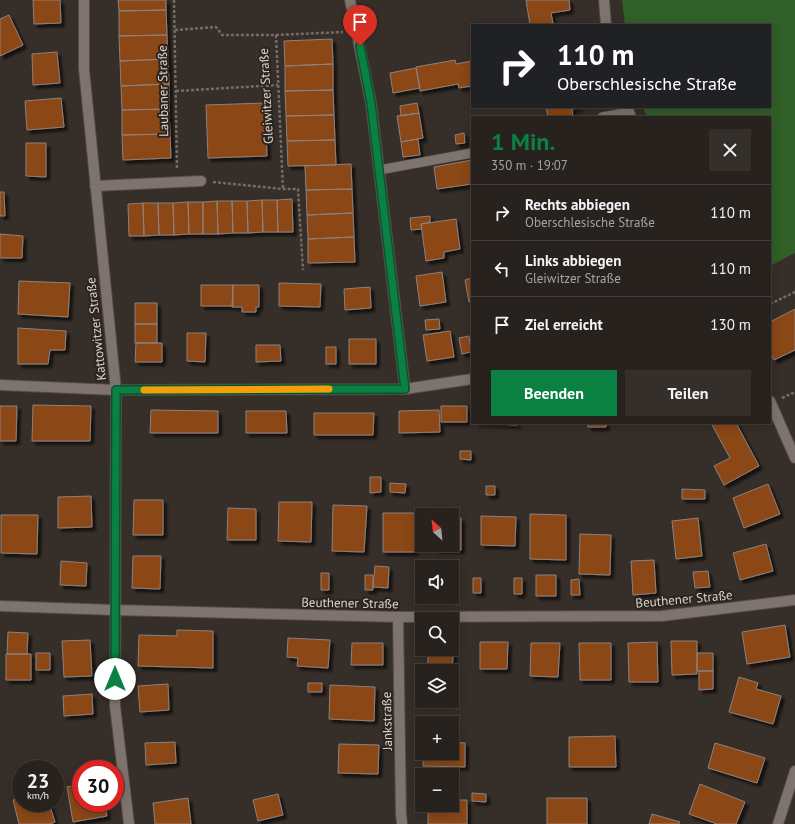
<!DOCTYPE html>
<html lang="de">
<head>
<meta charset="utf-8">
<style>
	body { margin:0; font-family:"PT Sans",sans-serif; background:#342f2b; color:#f1f3f6; height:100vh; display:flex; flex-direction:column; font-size:15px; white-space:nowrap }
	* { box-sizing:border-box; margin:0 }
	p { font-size:13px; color:#a5a4a4 }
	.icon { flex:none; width:22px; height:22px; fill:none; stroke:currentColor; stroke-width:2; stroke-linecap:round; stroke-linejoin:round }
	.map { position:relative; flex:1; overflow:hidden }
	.panel { position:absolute; left:471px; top:116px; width:300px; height:308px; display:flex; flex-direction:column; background:#28221e; border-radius:0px; box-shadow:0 2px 10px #0003,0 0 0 1px #443f3c }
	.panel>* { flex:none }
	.top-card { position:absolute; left:471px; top:24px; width:300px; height:84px; border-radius:0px; box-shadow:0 2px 10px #0003,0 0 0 1px #443f3c; background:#202124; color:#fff; overflow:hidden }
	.needle { width:26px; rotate:333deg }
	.controls { position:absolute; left:415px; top:508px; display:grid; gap:8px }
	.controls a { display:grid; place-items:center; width:44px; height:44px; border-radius:0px; background:#28221e; box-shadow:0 2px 10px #0003,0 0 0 1px #443f3c; font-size:20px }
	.speed { position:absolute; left:12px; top:760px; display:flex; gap:8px; font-size:20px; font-weight:700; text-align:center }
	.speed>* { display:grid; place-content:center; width:52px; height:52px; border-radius:50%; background:#28221e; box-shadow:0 2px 10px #0003,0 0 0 1px #443f3c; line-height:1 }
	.speed small { font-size:10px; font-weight:400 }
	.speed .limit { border:6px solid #d22; background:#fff; color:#111 }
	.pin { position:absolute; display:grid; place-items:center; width:34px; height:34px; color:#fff; margin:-41px -17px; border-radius:50% 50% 50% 0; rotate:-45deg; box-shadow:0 0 4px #0007 }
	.pin .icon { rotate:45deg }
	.me { position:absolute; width:44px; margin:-22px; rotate:0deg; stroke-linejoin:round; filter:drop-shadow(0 0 3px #0008) }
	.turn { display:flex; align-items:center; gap:14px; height:84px; padding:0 20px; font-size:18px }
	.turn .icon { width:52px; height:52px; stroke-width:2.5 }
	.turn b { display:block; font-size:28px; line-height:34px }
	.round { display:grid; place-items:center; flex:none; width:42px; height:42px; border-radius:0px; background:#342f2b }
	.headline { display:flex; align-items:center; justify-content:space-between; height:68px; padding:0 20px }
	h1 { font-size:24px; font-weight:800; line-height:30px; color:#0b8043 }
	.button { display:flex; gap:8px; margin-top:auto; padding:8px 20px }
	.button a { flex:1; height:46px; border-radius:0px; background:#0b8043; color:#fff; font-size:16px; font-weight:800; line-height:46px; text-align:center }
	.button a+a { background:#342f2b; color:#f1f3f6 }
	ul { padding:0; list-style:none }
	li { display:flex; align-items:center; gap:12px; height:56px; padding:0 20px; border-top:1px solid #443f3c }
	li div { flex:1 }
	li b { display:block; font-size:15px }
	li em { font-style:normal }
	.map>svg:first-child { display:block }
</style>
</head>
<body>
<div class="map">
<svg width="795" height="824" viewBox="0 0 795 824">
	<defs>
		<filter id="shadow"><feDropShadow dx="3.5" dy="3.5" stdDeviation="1" flood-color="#0009"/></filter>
	</defs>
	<rect width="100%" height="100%" fill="#362e28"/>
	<path fill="#315f28" d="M622 0H795V253L770 266V117H647L643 107H770V25H625Z"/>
	<path fill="#8b4618" stroke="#8d827c" filter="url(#shadow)" d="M33 0H60L61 23 34 24Z
		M118 0H166V10L119 11Z
		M526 0H569L570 10 551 13 553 23 530 25Z
		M166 10 167 35 119 36V11Z
		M9 15 23 45 0 56V19Z
		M167 35 168 59 120 61 119 36Z
		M332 39 333 64 285 66 284 41Z
		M57 52 60 83 33 85 32 54Z
		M168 59 169 84 121 86 120 61Z
		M455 60 456 64 472 61V86L459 88 458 84 420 91 416 67Z
		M333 64V90L285 91V66Z
		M416 68 420 88 393 93 390 73Z
		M169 84V109L122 110 121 86Z
		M333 90 334 115 286 116 285 91Z
		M61 98 64 127 27 130 25 101Z
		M265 103 267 156 208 158 206 105Z
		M417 103 419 113 401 116 400 106Z
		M546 107H581L572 109 573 117H548Z
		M169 109 170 134 122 135V110Z
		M419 113 423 138 401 142 397 116Z
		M334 115 335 140 287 141 286 116Z
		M464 133 465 143 456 144 455 135Z
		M170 134 171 158 123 160 122 135Z
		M418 139 420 155 403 157 401 142Z
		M335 140 336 165 288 166 287 141Z
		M26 143H46V177L26 176Z
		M472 160V184L437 189 434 167Z
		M351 164 352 189 306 190 305 166Z
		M352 189 353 213 307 215 306 190Z
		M0 192H4L5 216H0Z
		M292 199 293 232H278L277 200Z
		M262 200 263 232 248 233 247 201Z
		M262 200H277L278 232H263Z
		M217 201 218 234H203V202Z
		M217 201H232L233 233 218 234Z
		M232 201H247L248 233H233Z
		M188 202 189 234 174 235 173 203Z
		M188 202H203V234H189Z
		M143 203 144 236H129L128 204Z
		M143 203H158L159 235 144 236Z
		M158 203H173L174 235H159Z
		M353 213 354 237 308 239 307 215Z
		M430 216V222L421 224 422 229 411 230 410 218Z
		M456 219 460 249 444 252V258L426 261 421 224Z
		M0 234 23 236 22 258H0Z
		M354 237 355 262 308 263V239Z
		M442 272 446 302 420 306 416 276Z
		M472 278V301L469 302 465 280Z
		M19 281 70 283 68 317 18 314Z
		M279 283 321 284 320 307 279 306Z
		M201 285H233V306H201Z
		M233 285H259V307H256V312H242V307H232Z
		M370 287 371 308 345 310 344 289Z
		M135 303H157V324H135Z
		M795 309V350L774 360 770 353V322Z
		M439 319 440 329 426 330 425 320Z
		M135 324H157V343H135Z
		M18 328 66 331 65 350H50L48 364H18Z
		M450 331 454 357 427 361 423 335Z
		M187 333H206L205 362 187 361Z
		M469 336 471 352 462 354 459 338Z
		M349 339H376V364H349Z
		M136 343H162V362H135Z
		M256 345H280L281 361 256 362Z
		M326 347H336V364H326Z
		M33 405 91 406 90 441H32Z
		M0 406H17L16 441H0Z
		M441 406H467V422H441Z
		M151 410 218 411V433H150Z
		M439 410 440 432 399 433V411Z
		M246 411H286L287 433H246Z
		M314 413H374L373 435H314Z
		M475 423H517V425Z
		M588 423H606V427H588Z
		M711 423H736L759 466 724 485 714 466 730 458Z
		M460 451H471V460L460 459Z
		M370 477H381V492L370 493Z
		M390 483 406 484 405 493 390 492Z
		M768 484 780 514 744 528 733 498Z
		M486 486H495V495H486Z
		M682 489 705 490V499H682Z
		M91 496 92 527 58 528V497Z
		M134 500H163V535H133Z
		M279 502H312L311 542 278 541Z
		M333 505 367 506 364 552 332 551Z
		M228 508 256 509V540H227Z
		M383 513H415V552H383Z
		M530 514 566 515V560L530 559Z
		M1 515H38L37 554 1 553Z
		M481 516 516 517 515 546 481 545Z
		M452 518H461V550L433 549V545H452Z
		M698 518 702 556 676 559 672 521Z
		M580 534 611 535 610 575 579 574Z
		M766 544 773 571 740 580 733 553Z
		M133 556H161L160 589 132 588Z
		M654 560 656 593 633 595 631 561Z
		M61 561 87 563 86 586 60 585Z
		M375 566 389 567 388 588 373 587Z
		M708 571 710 587 695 588 693 572Z
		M321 573H329V590H321Z
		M365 575H373V590H365Z
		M536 575H556V596H536Z
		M473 578H481V593H473Z
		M514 578H522V594H514Z
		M579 579 580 595H571V580Z
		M785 625 790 657 747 664 742 632Z
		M177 630 213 631V668L138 666 139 635 177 636Z
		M8 632 28 633 27 654H7Z
		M288 638 330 640 328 668 297 666 298 658 287 657Z
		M90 640 92 676 64 677 62 641Z
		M671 641H697V674L672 675Z
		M480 642H508L507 669H480Z
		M657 642 658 682H629L628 643Z
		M352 643H383V665H351Z
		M452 643H454L452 670 427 669 429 649H452Z
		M531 643H560L558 677 530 676Z
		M579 643H611V680H580Z
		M36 653H50V670H36Z
		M697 653H713V671H697Z
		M6 654H31V680H6Z
		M699 671H713V689L699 690Z
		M739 677 758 683 756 689 781 696 773 724 729 712Z
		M308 683H322V692H308Z
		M168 684 169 710 140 712 138 686Z
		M330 685 375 687 374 721 329 719Z
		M92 694 93 714 64 716 63 696Z
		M419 716H427L426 723H422V729H419Z
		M615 736 616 767H569V737Z
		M175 742 176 763 146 765 145 743Z
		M452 742 465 743V767L423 766 424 753H452Z
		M715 743 765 758 757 783 708 768Z
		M339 744 379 745 378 774 338 773Z
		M81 784V803H105L107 816 73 822 67 787Z
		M700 784 745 802 736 824H717L689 814Z
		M472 793 486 794V802L472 801Z
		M278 794 283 815 258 821 253 800Z
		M21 798V803H49L55 822 50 824H19L13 800Z
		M188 798 191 824H155L153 803Z
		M547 798H587V824H547Z
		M452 800H467V824H428V805H452Z
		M652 814 680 822 679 824H649Z"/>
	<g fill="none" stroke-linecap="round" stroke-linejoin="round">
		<defs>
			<path id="service" d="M602 117 629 112
				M379 170 472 153"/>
			<path id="minor" d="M84 0V69L116 390 115 706 129 824
				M350 0 371 103 405 389
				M604 0 606 25
				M627 107 631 117
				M95 186 201 181
				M0 385 116 390 405 389 472 379
				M770 401 795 458
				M0 606 115 610 398 617 662 616 795 600
				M398 617 401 814 402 824
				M778 824 795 771"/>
		</defs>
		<use href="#service" stroke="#534b46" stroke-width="10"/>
		<use href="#minor" stroke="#534b46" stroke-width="12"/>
		<path stroke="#726b66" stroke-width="2.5" stroke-dasharray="3 2" stroke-linecap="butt" d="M174 0 177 170
			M175 30 216 27 222 35H276L343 32
			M276 35 283 189
			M176 91 278 85
			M213 182 283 189H298L303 270
			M770 304 795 292
			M782 398 795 392"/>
		<use href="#service" stroke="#7e746d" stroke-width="9"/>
		<use href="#minor" stroke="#7e746d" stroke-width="10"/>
	</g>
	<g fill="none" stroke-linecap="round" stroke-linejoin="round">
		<defs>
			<path id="route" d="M115 679 116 390 405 389 371 103 360 46"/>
		</defs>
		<use href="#route" stroke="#07532c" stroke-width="10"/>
		<use href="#route" stroke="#0b8043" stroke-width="7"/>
		<path stroke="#f59e0b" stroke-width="7" d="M144 390 329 389"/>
	</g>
	<g text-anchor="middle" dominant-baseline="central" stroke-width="4" stroke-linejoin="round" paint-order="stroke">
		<g font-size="13" fill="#dad4d0" stroke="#2c241e">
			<text transform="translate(163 91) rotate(-91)">Laubaner Straße</text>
			<text transform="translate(266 96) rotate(-93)">Gleiwitzer Straße</text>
			<text transform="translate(96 329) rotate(-96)">Kattowitzer Straße</text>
			<text transform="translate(684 599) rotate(-5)">Beuthener Straße</text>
			<text transform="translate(350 603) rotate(1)">Beuthener Straße</text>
			<text transform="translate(387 721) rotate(-91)">Jankstraße</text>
		</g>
	</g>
</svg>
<div class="controls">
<a><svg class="needle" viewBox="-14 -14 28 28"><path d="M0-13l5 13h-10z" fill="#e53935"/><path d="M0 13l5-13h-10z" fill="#a5a4a4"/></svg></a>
<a><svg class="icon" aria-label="sound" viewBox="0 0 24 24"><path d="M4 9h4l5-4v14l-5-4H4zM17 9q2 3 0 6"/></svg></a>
<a><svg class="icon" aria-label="search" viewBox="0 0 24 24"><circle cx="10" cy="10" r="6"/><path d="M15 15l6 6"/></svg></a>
<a><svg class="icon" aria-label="layers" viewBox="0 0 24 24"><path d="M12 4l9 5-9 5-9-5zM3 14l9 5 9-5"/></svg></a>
<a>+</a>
<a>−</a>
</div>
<div class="speed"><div>23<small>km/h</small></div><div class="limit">30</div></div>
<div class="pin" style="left:360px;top:46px;background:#d93025"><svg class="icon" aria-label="arrive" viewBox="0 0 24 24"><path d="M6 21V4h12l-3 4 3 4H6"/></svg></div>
<svg class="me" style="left:115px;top:679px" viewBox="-20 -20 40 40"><circle r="19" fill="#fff"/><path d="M0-13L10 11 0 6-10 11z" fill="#0b8043"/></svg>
<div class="top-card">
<div class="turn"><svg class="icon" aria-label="right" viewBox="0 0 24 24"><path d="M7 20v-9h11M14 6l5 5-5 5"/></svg><div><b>110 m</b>Oberschlesische Straße</div></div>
</div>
<section class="panel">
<div class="headline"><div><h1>1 Min.</h1><p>350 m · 19:07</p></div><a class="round"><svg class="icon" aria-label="close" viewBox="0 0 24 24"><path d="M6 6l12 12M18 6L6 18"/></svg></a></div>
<ul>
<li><svg class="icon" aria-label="right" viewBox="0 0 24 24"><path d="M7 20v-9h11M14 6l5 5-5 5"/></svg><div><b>Rechts abbiegen</b><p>Oberschlesische Straße</p></div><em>110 m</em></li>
<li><svg class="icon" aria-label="left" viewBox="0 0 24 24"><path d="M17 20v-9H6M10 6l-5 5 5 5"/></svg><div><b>Links abbiegen</b><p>Gleiwitzer Straße</p></div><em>110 m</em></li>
<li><svg class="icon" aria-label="arrive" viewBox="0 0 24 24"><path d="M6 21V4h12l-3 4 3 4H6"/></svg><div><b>Ziel erreicht</b></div><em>130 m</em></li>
</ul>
<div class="button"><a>Beenden</a><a>Teilen</a></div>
</section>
</div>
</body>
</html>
